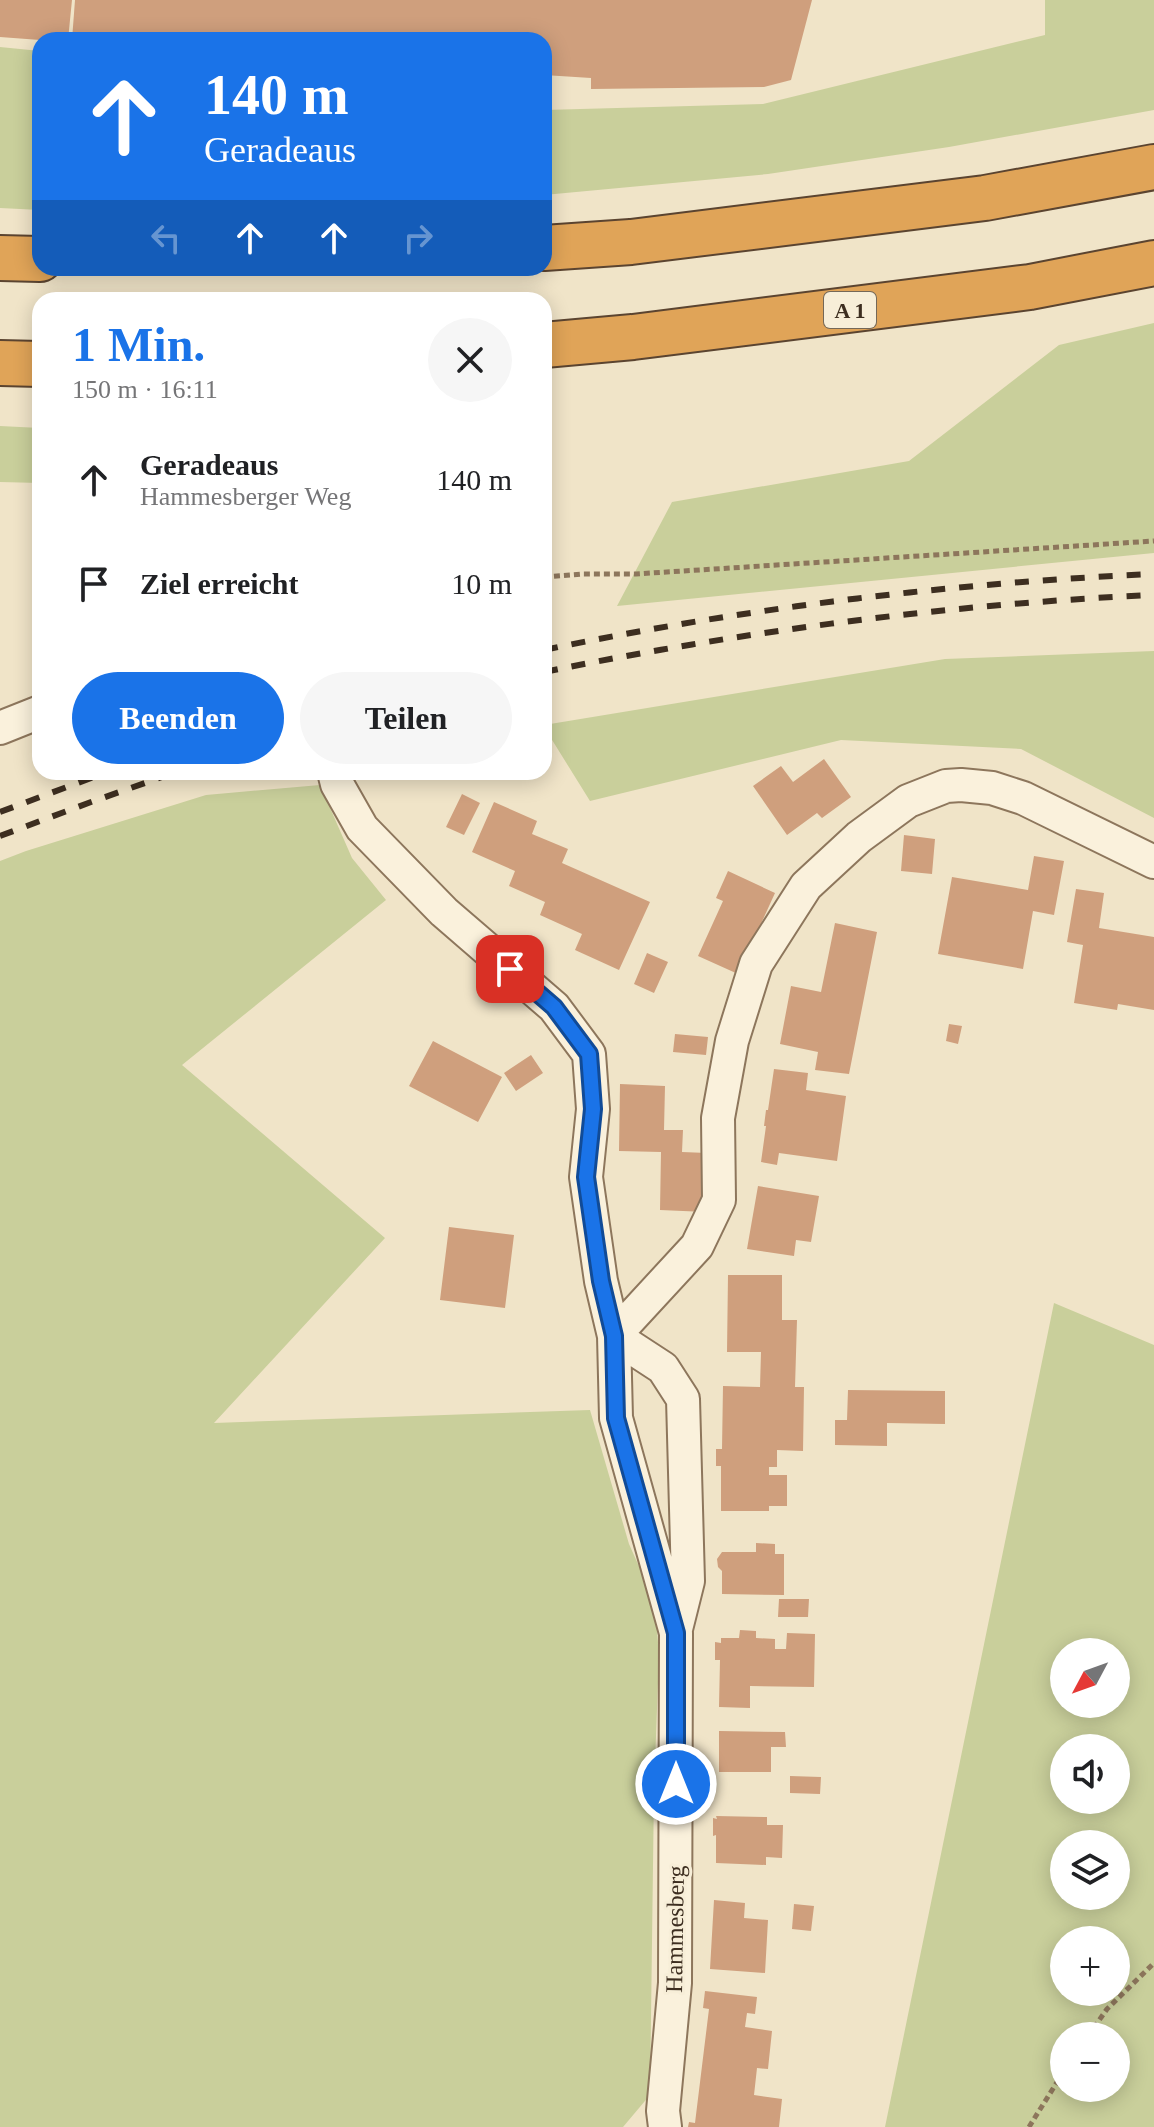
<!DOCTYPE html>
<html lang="de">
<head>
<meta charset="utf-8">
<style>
	body { margin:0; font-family:Georgia,serif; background:#f6f6f6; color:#202124; height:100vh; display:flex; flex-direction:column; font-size:30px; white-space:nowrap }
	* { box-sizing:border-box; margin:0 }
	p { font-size:26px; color:#757577 }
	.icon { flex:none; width:44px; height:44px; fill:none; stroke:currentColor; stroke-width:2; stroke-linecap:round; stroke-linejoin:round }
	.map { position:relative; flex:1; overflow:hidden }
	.panel { position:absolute; left:32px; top:292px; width:520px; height:488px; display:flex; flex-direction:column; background:#fff; border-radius:24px; box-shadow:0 4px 20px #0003 }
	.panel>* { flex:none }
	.hud { position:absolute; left:32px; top:32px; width:520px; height:244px; border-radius:24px; box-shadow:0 4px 20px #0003; background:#1a73e8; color:#fff; overflow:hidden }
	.needle { width:52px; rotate:229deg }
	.controls { position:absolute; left:1050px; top:1638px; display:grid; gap:16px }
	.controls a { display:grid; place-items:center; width:80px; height:80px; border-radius:50%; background:#fff; box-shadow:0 4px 20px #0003; font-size:40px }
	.pin { position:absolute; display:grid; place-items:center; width:68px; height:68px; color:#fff; margin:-34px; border-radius:16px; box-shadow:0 4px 12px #0006 }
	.me { position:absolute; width:88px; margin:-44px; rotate:0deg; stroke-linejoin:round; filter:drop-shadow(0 0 6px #0008) }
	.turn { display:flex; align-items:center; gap:28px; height:168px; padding:0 40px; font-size:36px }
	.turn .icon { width:104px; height:104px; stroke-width:2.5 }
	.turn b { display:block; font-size:56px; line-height:68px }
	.lanes { display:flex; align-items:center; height:76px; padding:0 40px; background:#0003; justify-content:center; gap:40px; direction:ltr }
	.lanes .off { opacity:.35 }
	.round { display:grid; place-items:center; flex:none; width:84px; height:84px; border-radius:42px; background:#f6f6f6 }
	.headline { display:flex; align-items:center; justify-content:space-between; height:136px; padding:0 40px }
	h1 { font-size:48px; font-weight:700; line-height:60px; color:#1a73e8 }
	.cta { display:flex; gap:16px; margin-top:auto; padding:16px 40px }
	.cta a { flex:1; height:92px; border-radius:48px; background:#1a73e8; color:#fff; font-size:32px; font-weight:700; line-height:92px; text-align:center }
	.cta a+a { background:#f6f6f6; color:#202124 }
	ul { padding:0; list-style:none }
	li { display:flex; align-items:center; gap:24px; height:104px; padding:0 40px }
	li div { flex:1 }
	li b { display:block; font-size:30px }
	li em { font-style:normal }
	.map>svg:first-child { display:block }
</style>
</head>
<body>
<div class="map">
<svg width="1154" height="2127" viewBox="0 0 1154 2127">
	<rect width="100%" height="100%" fill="#f0e4c8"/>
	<path fill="#c9cf9b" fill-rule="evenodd" d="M1045 0H1154V110L949 147 768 174 544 195V110L763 104 1045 35Z
		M0 47 40 51V210L0 208Z
		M1154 323V553L617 606 672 502 909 461 1059 345Z
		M0 426 40 428V483L0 482Z
		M1154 651V818L1021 749 841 740 590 801 544 727V725L945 659Z
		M320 785 352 858 386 900 182 1065 385 1238 214 1423 590 1410 629 1544 655 1602 659 1656 654 1789 650 2095 623 2127H0V861L26 851 206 795Z
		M1054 1303 1154 1345V2127H885ZM1064 1652H1116V1704H1064ZM1064 1748H1116V1800H1064ZM1064 1844H1116V1896H1064ZM1064 1940H1116V1992H1064ZM1064 2036H1116V2088H1064Z"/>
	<path fill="#cf9f7d" d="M0 0H72L68 40H40L0 37Z
		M75 0H812L791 80 764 87 591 89V78L544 75V40H72Z
		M824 759 851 797 822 818 817 813 787 835 753 786 781 766 793 782Z
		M462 794 480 803 464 835 446 827Z
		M494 802 537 821 532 834 568 849 562 863 650 902 619 970 575 950 582 934 540 915 545 902 509 886 515 871 472 852Z
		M904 835 935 839 932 874 901 871Z
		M1034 856 1064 861 1054 915 1033 911 1023 969 938 954 952 877 1028 890Z
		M728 871 775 893 738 974 698 956 723 901 716 898Z
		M1076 889 1104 893 1099 928 1154 937V1010L1118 1004 1117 1010 1074 1003 1083 945 1067 942Z
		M835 923 877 932 849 1074 815 1070 818 1052 780 1044 791 986 821 992Z
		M647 953 668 962 654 993 634 984Z
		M949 1024 962 1026 958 1044 946 1041Z
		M675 1034 708 1037 706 1055 673 1052Z
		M433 1041 502 1077 478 1122 409 1086Z
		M531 1055 543 1073 516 1091 504 1073Z
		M774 1069 808 1073 806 1090 846 1096 837 1161 779 1153 777 1165 761 1162 766 1126H764L766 1110H768Z
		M620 1084 665 1086 664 1130H683L682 1152 707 1153 706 1212 660 1210 661 1152 619 1151Z
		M758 1186 819 1196 811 1242 796 1240 794 1256 747 1249Z
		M449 1227 514 1235 505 1308 440 1300Z
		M728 1275H782V1320H797L795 1387H804L803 1451 777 1450V1467H769V1475H787V1506H769V1511H721V1466H716V1449H722L723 1386 760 1387 761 1352H727Z
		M848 1390 945 1391V1424L887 1423V1446L835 1445V1420H847Z
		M756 1543 775 1544V1554H784V1595L722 1594V1571L718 1567 717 1559 722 1552H756Z
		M779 1599H809L808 1617H778Z
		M740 1630 756 1631V1638L775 1639V1649H786L787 1633 815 1634 814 1687 750 1686V1708L719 1707 720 1660H715V1642L721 1643V1638H739Z
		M719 1731 785 1732 786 1747H771V1772H719Z
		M790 1776 821 1777 820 1794 790 1793Z
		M716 1816 767 1817V1825H783L782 1858 766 1857V1865L716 1863V1835L713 1836V1818L717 1819Z
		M714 1900 745 1903 744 1918 768 1920 765 1973 710 1969Z
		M794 1904 814 1906 811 1931 792 1929Z
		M705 1991 757 1997 755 2014 747 2013 745 2027 772 2031 768 2069 757 2068 754 2095 782 2099 779 2127H688L689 2122 695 2123 709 2009 703 2008Z"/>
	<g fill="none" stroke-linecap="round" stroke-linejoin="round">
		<defs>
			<path id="street" d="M0 728 40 712
				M334 772 337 784 362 828 444 912 554 1007 589 1054 593 1109 586 1177 601 1281 614 1336 616 1418 676 1633 675 1983 663 2111 665 2127
				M676 1629 688 1581 683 1399 663 1368 614 1336 697 1246 719 1200 718 1118 732 1041 756 964 806 886 859 837 908 801 946 786 961 785 992 788 1023 798 1154 862"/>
			<path id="highway" d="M544 248 631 242 985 198 1154 167
				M0 258 40 259
				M544 345 633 337 1030 287 1154 263
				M0 363 40 364"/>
		</defs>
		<use href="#street" stroke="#8d765c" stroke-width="36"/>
		<use href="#highway" stroke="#5b4430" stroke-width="48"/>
		<path stroke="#8d765c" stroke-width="5" stroke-dasharray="6 4" stroke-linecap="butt" d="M544 577 582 574H636L1154 541
			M1088 2036 1107 2009 1154 1963
			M1029 2127 1064 2071"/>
		<use href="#street" stroke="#faf1dc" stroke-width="32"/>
		<use href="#highway" stroke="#e0a458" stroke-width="44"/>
		<path stroke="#3d2e20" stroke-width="6" stroke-dasharray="14 14" stroke-linecap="butt" d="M544 650C745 608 949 583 1154 574
			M544 672C745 631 949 604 1154 595
			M0 812 107 772
			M0 836 91 802 176 772"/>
	</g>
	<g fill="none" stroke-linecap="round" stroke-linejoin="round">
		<defs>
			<path id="route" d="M510 969 554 1007 589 1054 593 1109 586 1177 601 1281 614 1336 616 1418 676 1633V1784"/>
		</defs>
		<use href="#route" stroke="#114b97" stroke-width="20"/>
		<use href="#route" stroke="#1a73e8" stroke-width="14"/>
	</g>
	<g text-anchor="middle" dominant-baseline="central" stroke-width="6" stroke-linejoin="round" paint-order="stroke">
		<rect fill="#f7eed8" stroke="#756857" stroke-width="2" x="824" y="292" width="52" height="36" rx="6"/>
		<g font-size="22" font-weight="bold" fill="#3d2e20">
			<text x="850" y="310">A 1</text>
		</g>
		<g font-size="24" fill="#3d2e20" stroke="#f7eed8">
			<text transform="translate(675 1929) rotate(-89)">Hammesberg</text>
		</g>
	</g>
</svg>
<div class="controls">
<a><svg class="needle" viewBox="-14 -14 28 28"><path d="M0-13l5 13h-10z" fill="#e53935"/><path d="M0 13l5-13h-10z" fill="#757577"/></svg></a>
<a><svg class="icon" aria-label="sound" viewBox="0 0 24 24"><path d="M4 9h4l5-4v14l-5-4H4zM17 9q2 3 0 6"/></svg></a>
<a><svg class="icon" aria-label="layers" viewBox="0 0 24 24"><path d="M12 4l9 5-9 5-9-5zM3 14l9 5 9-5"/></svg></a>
<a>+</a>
<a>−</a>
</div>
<div class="pin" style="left:510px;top:969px;background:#d93025"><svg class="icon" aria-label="arrive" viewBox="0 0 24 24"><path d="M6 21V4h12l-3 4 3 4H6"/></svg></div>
<svg class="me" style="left:676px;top:1784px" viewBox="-20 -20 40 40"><circle r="17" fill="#1a73e8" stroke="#fff" stroke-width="3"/><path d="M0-11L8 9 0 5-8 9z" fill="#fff"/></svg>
<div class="hud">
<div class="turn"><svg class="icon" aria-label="ahead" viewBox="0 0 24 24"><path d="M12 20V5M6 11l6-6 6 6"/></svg><div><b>140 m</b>Geradeaus</div></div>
<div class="lanes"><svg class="icon off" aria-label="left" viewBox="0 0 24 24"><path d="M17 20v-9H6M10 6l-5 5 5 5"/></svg><svg class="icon" aria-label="ahead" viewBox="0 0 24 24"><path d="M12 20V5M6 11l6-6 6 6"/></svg><svg class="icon" aria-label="ahead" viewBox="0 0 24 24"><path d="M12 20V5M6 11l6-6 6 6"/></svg><svg class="icon off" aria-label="right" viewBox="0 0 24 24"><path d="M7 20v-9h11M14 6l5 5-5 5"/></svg></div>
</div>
<section class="panel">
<div class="headline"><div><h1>1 Min.</h1><p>150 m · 16:11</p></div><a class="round"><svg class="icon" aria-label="close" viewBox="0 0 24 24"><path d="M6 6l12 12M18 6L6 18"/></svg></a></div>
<ul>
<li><svg class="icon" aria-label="ahead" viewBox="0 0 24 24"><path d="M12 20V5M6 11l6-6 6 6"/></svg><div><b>Geradeaus</b><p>Hammesberger Weg</p></div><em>140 m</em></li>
<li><svg class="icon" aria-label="arrive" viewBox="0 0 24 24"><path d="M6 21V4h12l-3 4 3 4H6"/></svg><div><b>Ziel erreicht</b></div><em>10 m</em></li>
</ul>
<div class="cta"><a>Beenden</a><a>Teilen</a></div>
</section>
</div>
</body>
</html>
